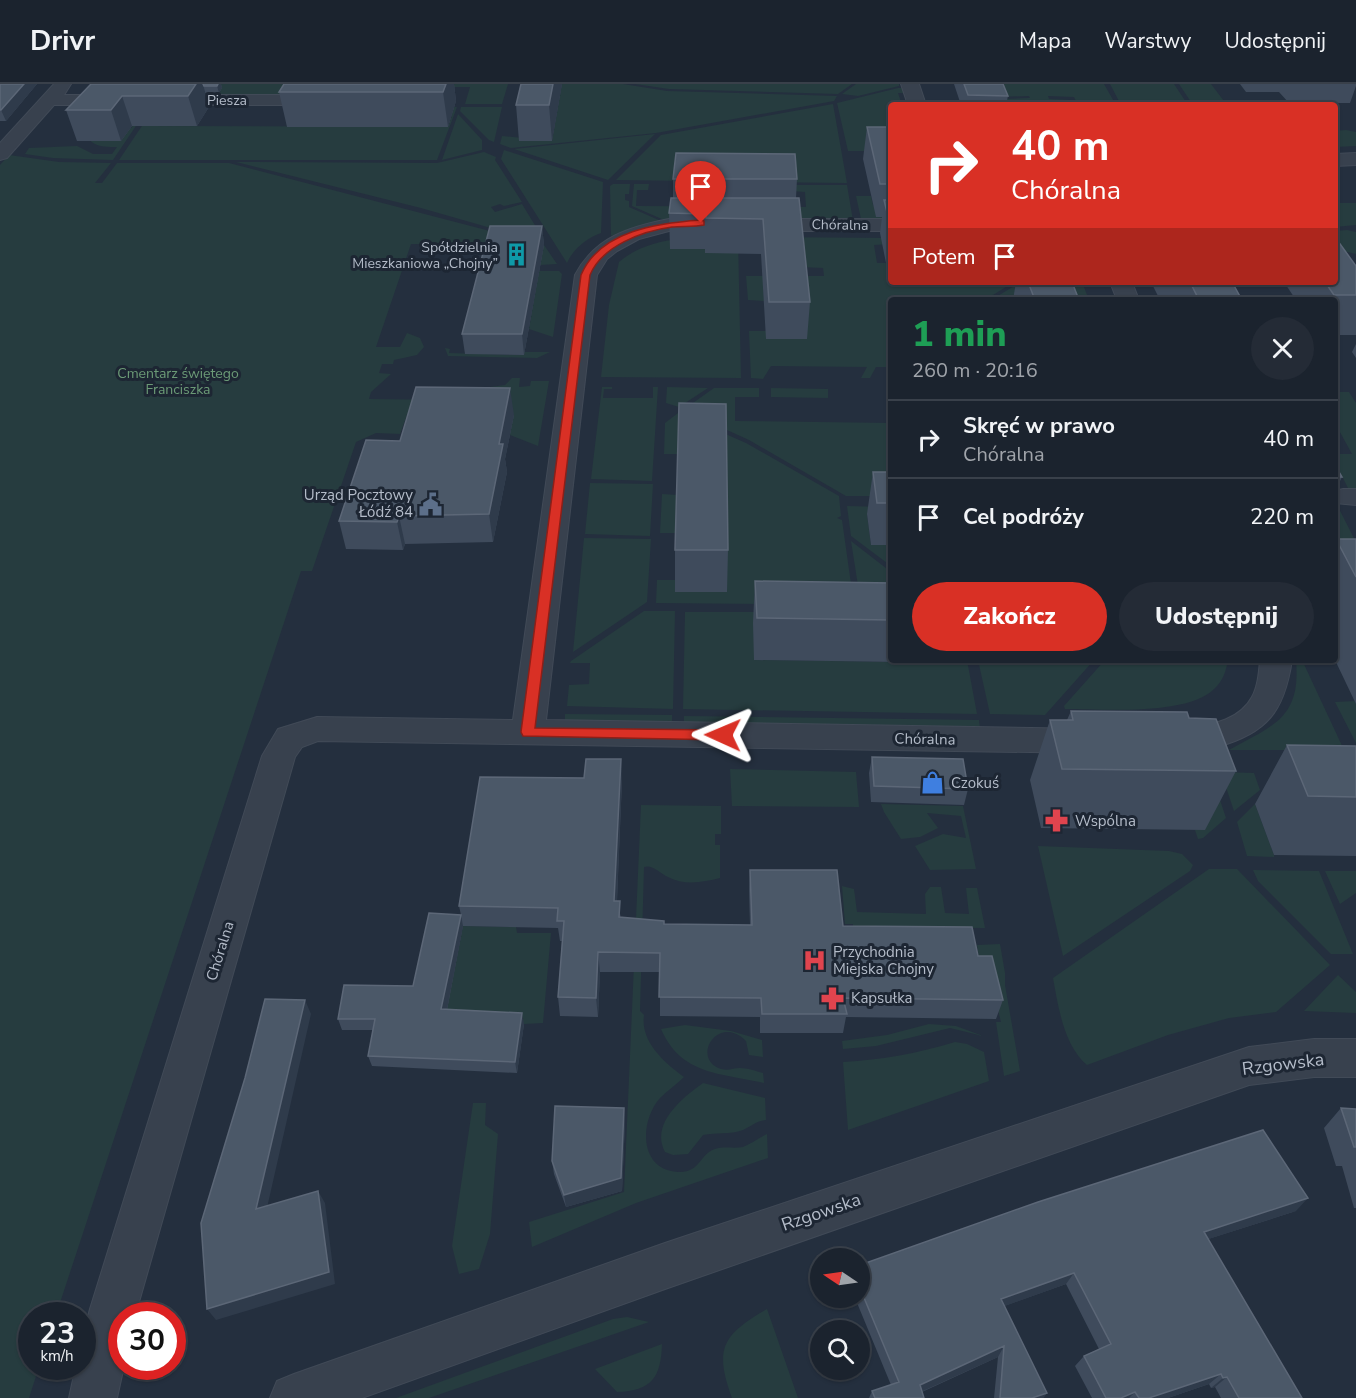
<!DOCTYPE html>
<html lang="pl">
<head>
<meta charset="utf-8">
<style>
	body { margin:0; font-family:"Nunito Sans",sans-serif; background:#242b36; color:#f1f3f6; height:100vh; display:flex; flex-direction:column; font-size:22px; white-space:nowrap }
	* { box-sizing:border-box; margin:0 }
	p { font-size:20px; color:#a0a4aa }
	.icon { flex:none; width:33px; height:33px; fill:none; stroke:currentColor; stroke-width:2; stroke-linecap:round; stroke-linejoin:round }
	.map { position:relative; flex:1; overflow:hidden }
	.panel { position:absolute; left:888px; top:213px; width:450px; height:366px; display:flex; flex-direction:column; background:#1b232e; border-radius:6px; box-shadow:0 2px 4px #0004,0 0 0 2px #39404a }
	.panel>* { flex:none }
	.banner { position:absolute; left:888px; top:18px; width:450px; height:183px; border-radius:6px; box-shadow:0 2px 4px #0004,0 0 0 2px #39404a; background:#d93025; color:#fff; overflow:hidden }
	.needle { width:39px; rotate:283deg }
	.buttons { position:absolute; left:810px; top:1164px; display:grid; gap:12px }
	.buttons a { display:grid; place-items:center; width:60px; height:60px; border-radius:50%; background:#1b232e; box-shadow:0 2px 4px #0004,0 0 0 2px #39404a; font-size:30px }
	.speed { position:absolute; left:18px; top:1218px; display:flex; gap:12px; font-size:30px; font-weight:700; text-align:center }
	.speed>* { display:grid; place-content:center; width:78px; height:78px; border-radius:50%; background:#1b232e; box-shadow:0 2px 4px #0004,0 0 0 2px #39404a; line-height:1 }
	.speed small { font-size:15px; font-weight:400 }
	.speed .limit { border:9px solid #d22; background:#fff; color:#111 }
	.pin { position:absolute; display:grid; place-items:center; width:51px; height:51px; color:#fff; margin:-62px -26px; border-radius:50% 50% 50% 0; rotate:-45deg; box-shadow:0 0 6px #0007 }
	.pin .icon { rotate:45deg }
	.me { position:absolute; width:66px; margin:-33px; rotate:271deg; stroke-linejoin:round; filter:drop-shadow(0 0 4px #0008) }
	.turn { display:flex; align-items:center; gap:21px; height:126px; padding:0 24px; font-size:27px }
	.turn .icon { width:78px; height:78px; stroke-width:2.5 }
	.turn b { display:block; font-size:42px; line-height:51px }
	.then { display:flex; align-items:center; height:57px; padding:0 24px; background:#0003; gap:12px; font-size:22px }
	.round { display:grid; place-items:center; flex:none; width:63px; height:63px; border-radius:32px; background:#242b36 }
	.summary { display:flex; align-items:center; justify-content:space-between; height:102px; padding:0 24px }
	h1 { font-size:36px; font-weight:800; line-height:45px; color:#1e9e55 }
	.primary-button { display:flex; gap:12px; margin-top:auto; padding:12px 24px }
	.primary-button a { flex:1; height:69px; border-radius:36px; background:#d93025; color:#fff; font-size:24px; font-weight:800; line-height:69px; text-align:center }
	.primary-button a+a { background:#242b36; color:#f1f3f6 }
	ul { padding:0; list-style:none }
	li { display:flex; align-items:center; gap:18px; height:78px; padding:0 24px; border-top:2px solid #39404a }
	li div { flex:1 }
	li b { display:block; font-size:22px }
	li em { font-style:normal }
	header { display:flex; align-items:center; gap:36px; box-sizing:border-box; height:84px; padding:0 30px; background:#1b232e; border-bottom:2px solid #39404a }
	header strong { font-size:28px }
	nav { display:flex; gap:33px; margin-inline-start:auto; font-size:21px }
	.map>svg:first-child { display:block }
</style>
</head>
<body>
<header>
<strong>Drivr</strong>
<nav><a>Mapa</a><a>Warstwy</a><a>Udostępnij</a></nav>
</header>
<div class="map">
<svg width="1356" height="1314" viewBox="0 0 1356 1314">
	<rect width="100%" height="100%" fill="#242f3e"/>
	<path fill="#263c3f" d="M179 0H294L287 12H171Z
		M415 0H508L502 20H465L470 3H425Z
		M562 0H623L667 7 837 12 834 17 656 49 511 64 500 60 502 52 552 57Z
		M635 0H852L838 10 669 5Z
		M856 0H899V2L858 12 842 10Z
		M991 0H1104L1116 21H1078L1074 13 1048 12 1049 15 1071 16 1073 21H1062L1060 18H1006L1005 15 1030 14 1029 12 996 13Z
		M1110 0H1174L1188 21H1121Z
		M1179 0H1211L1227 21H1193Z
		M898 4H905L906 9H898L902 21H891V67H848L837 19Z
		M833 20 847 99 616 96 661 51Z
		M444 23H457L437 76H119L154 24 142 42 448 43 452 31Z
		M461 23H502L494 58 489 56 460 27Z
		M67 24H148L113 76 53 74 25 70 29 64 77 62 93 70H112L117 63C98 63 90 62 83 44H131L143 27 66 26Z
		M458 30 482 56V66L442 76Z
		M1346 46 1356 48V62L1335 63V47Z
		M655 50 608 96 514 65Z
		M504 66 603 98 601 149C587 154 573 165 567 179L501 75Z
		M484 68 496 73 495 76 522 118 504 122 500 120 491 123 495 128 522 120 544 156 529 155 421 124 236 78 437 79Z
		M9 71 59 78 111 79 95 99H102L117 79H229L544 161 557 180 540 181 543 161 411 160 376 263H400L407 249 420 254 424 263 417 271 394 276 393 280H382L379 289 391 290 371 308 369 315 443 316 483 304 505 301 512 294H520L519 303 530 302 531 297H549L538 362 510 351 421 330 407 331 400 350 376 349 356 358 312 487H301L56 1231 32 1232V1282L39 1283 29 1314H0V81Z
		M613 100H630L629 110H625V116L629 117V123L661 137 632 144 611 152 610 102Z
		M634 100H649L648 106H637L636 122 806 123 805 108 792 107V101H847L853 137 664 136 632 122Z
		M856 112H871L873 121 891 138 861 135Z
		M1335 119H1356V141L1335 143Z
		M1347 146 1356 148V170L1335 165V147Z
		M738 153 741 294 601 293 609 221 619 178C652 150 698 154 738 153Z
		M745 153 891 154V160L874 161 877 179H891V198H1014L988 214V216H891V283H876L870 294H861L867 283 771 282 763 295 751 294 749 247H766L767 255H807L801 192H824L823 184 799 183Z
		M539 187H559L562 190 553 253 529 245Z
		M746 192H763L764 217 748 216Z
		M1021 198H1082L1089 216H996V213Z
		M445 264 450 265 449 269 524 271V268H550L537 274 448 272Z
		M602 303H612V305H604L603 314H653V303H658L652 397 591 395Z
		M667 303 708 304 679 323 666 319Z
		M714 304H759V313H735V337L891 339V395L883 412H846L749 356 683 326Z
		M771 304 828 305V314L771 313Z
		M1335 308H1349L1356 319V408H1350L1335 378V370H1352L1335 339Z
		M678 329 746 359 839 412 841 432 837 434 842 436 854 521 656 519 657 496H675V508H726L678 370H664L665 339Z
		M590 399 653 400 650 452 585 450Z
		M662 410 677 411 676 449H660Z
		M1335 417 1356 458 1335 476Z
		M847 422 884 423 885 430H867L871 461H891V482L851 452Z
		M584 454 651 455 647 518 573 568Z
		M851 457 891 488V521H861Z
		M644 527H675L673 625 567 622 569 601 589 600 590 579H570L571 577Z
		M685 528H788L754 576 965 579 967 576 977 630 683 625Z
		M978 576H1094L1045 631 990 630Z
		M1105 576H1228C1226 587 1223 597 1214 605 1187 632 1102 625 1065 625L1064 622Z
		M1296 576H1302L1344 666H1229C1274 641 1301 634 1296 576Z
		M1355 617 1356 620V659L1335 618Z
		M565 630 672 631V640L565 637Z
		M684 632 979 636 980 645 684 642Z
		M730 685 856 688 859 723 732 722Z
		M1221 688 1254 689 1260 706 1234 727Z
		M1211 689 1226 734 1203 754 1198 755 1195 746 1205 745Z
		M881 720 963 722 976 785 930 786 915 762 943 750 966 754 961 732 927 729 938 744 920 753 901 755 884 728Z
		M1255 720 1274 771V773L1247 772 1237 738Z
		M641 721 721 722V750H715V761H720V794C703 798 685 802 668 793 660 789 652 780 644 783L640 927 644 931C640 958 665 979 684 993 677 1000 667 1007 660 1014 639 1038 639 1086 678 1088 701 1089 699 1070 715 1065 724 1062 734 1065 743 1063 751 1060 759 1054 767 1050L768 1074 636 1119 532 1163 529 1138 624 1108Z
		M1038 762 1169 767 1182 770 1193 781 1190 787 1063 872Z
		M1209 785H1237L1330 881 1276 928 1229 934 1168 951 1087 981C1064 962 1058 922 1053 894Z
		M1253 786 1319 787 1353 870H1331L1258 797Z
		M1325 787H1356V809L1340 820Z
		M842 802 854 805 857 828 926 830 925 810 930 803H941L945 829 969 830 966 804H977L985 844 853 843V840H845Z
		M463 842 516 843 517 849H551L543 939 524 940 437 931 453 894Z
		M1000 860 1005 889V901L1020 987 1004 992 996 938H1001L988 887 981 886 977 861Z
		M1338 891 1356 908V929L1304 927Z
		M929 940 956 942 983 952 950 944 876 962 843 965 842 957 887 951Z
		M685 941 731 947 762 956 763 973 749 971 746 957C718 929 690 975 721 985 729 987 733 984 740 984 747 984 756 987 763 989L764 999C720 989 681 991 661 945Z
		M955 958 967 960 984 968 989 997 848 1046 843 978C882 976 918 969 955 958Z
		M703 999 765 1014 766 1036C756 1037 752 1042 743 1046 730 1051 716 1048 703 1051L688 1070 673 1071 665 1068C650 1040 682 1014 703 999Z
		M473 1019H486L485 1041 498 1050 490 1150 479 1185 459 1190 452 1162Z
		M767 1225 798 1314H732C714 1265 722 1251 767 1225Z
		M627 1233 649 1238 429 1314H396L613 1235Z
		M662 1260C661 1293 652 1307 617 1308L595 1285Z"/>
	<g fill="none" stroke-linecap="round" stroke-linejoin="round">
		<defs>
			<path id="street" d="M54 0H71L64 11H354L385 0H411L408 4 356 21H54L7 74 0 76V59Z
				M901 0H919L926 21H908Z
				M1356 69V81L1335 82V70Z
				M669 135H891V147H669L639 155 617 167 607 175 597 191 546 636 1089 645 1101 648 1106 657 1101 666 1089 669 318 657 302 663 295 673 135 1232H122V1282H124L117 1314H69L76 1282H82V1255L90 1225 262 672 278 645 317 633 513 636 575 191C595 153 629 143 669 135Z
				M1110 198H1132L1139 216H1117Z
				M1343 405H1356V421L1335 419V407Z
				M1260 576H1292C1284 628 1267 649 1217 663 1200 668 1184 672 1167 667L1162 658 1167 649C1195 641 1236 643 1252 613 1258 602 1259 588 1260 576Z
				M1314 955H1356V993H1314L1249 1001 665 1205 362 1314H270L277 1297 294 1290 665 1159 1249 963Z"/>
		</defs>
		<use href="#street" stroke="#414a57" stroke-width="2"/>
		<use href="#street" fill="#38414e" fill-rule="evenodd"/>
	</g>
	<path fill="#3f4b5c" d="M0 0H37L6 37H0Z
		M91 0H221L222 4 219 9H205L209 23 197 42H132L121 57H77L66 26Z
		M454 0 456 17 448 43H287L279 8Z
		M521 0H562L552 57H519L516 21Z
		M954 0H1003L1008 12 1006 21H961Z
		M1240 0H1356V2L1350 19H1289L1279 8H1246Z
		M867 43H891V179H886L880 149 882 133H876L863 75Z
		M673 95H797L796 114 810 218 807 255H766L761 170 705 169V165H670L669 129 673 114Z
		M542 142 544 161 524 271 465 270 462 250Z
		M1356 182V251H1335V216H1296L1284 198H1335Z
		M1016 198H1072L1079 216H1013Z
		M1151 198H1232L1242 216H1160Z
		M1356 260V274L1352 268Z
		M514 331 505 375 507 388 493 458 405 460 403 466 346 465 339 437 400 357Z
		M1335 381 1342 393 1335 407Z
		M873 388H891V461H871L867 430Z
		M1336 455H1356V620L1335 576V456Z
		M675 466H728L727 508H675Z
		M755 497 891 499V576H966V579L754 576 753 539Z
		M1071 627 1189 634 1236 687 1205 746 1041 744 1030 696 1050 636H1067Z
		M1287 661 1356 662V772L1274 771 1255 720Z
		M872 673 968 705 964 721 871 718 869 689Z
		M622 696 617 817 621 834 664 840 750 841 749 806 750 786 843 842 978 872 1003 916 996 935 846 933 843 949H760V933L660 932V888H600L598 933 560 932 558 913 562 857H560L558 844 463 842 447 926 524 940 517 989 372 982 368 972 373 946H342L338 935 413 902 461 831 459 822Z
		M1341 1024 1356 1025V1124H1354L1342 1082H1336L1324 1044Z
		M625 1037 622 1107 566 1123 554 1090 552 1077Z
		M1296 1127 1208 1155 1302 1314H1221L1215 1303 1211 1304 1209 1300 1168 1314H1092L1075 1282 1084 1272 1099 1265 1066 1200 1004 1222 1047 1309 1043 1314H994L998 1273 922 1308 924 1314H869L872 1307 891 1301 855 1214H860V1181Z"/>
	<path fill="#2f3b4b" d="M24 0H37L6 37 1 26Z
		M196 0H203L209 23 197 42 188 12Z
		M218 0H221L222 4 219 9 217 2Z
		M446 0H454L456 17 448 43 443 8Z
		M553 0H562L552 57 549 21Z
		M122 12 132 42 121 57 111 26Z
		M542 142 544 161 524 271 522 250Z
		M510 304 514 331 505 375 507 388 493 458 489 430 499 360Z
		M399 432 405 460 403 466 397 438Z
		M621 675 622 696 616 837 614 817Z
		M461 831 463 842 445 936 441 925Z
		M598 868 600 888 598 933 596 914Z
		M305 916 311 930 264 1137 256 1125Z
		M522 929 524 940 517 989 515 978Z
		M624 1024 625 1037 622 1107 566 1123 564 1111Z
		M318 1107 325 1119 335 1200 216 1236 207 1225Z
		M1308 1114 1296 1127 1193 1160 1204 1148Z
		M1074 1189 1066 1200 994 1226 1001 1215Z
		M1004 1262 998 1273 914 1311 920 1301Z
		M1221 1290 1209 1300 1168 1314H1149Z
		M1227 1293 1215 1303 1211 1304 1223 1294Z
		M1135 1308 1129 1314H1121Z
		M1047 1309 1043 1314H1032Z"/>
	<path fill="#4b5868" stroke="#5c6777" stroke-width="1.5" d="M0 0H24L1 26H0Z
		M91 0H196L188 12H122L111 26H66Z
		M203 0H218L217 2H204Z
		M284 0H446L443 8H279Z
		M521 0H553L549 21H516Z
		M964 0H1003L1008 12 968 11Z
		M867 43H891V100H880Z
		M676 69 795 70 797 95H673Z
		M671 114H799L810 218H769L763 135 706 134V130L669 129Z
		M884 116H891V145Z
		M490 142H542L522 250H462Z
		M1335 153 1356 182V211H1334L1325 198H1335Z
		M1028 198H1072L1079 216H1035Z
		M1190 198H1232L1242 216H1199Z
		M416 303 510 304 499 360H503L489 430 399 432 397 438 339 437 366 356 400 357Z
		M679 319 726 320 728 466H675Z
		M1335 381 1342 393H1335Z
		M873 388H891V419H877Z
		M1336 455H1356V493Z
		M755 497 891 499V536L757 534Z
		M1071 627 1187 628 1189 634 1216 635 1236 687 1062 685 1050 636H1073Z
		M1287 661 1356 662V713L1308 712Z
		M872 673 963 675 968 705 874 702Z
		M586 675H621L614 817H620L619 833 664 837V840L752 841 750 786H837L843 842 972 843 978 872H992L1003 916 843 914 847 930H762L761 914 659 913 660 869 598 868 596 914 558 913 564 837H557L558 824 459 822 480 693 584 694Z
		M429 829 461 831 441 925 522 929 515 978 368 972 375 935H338L344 901 413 902Z
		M265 915 305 916 256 1125 318 1107 329 1188 207 1225 201 1139 245 994Z
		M555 1022 624 1024 621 1094 564 1111 552 1077Z
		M1341 1024 1356 1025V1063H1354Z
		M1263 1046 1308 1114 1204 1148 1302 1314H1239L1227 1293 1223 1294 1221 1290 1149 1314H1139L1135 1308 1121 1314H1106L1084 1272 1111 1260 1074 1189 1001 1215 1047 1309 1032 1314H1000L1004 1262 920 1301 924 1314H875L872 1307 899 1298 860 1204V1181L1038 1118Z"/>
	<path fill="#d93025" stroke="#8d1f18" stroke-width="1.5" d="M701 136 704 137V141C694 143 683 142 672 143 642 147 602 162 590 191L535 644 723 646 730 651 723 656 523 652 521 648 581 191C600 146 659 139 701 136Z"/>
	<defs>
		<symbol id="building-bare" viewBox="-9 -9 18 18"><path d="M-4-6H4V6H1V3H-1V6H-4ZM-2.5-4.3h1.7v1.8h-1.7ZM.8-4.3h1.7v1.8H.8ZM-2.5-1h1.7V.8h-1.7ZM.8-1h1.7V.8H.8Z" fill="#0f9aa8" stroke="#1d2633" stroke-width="2.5" paint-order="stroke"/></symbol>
		<symbol id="civic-bare" viewBox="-9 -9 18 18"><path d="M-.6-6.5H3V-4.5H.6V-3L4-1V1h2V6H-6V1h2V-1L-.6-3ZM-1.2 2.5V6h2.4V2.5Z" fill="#5c6f8a" stroke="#1d2633" stroke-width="2.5" paint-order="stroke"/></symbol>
		<symbol id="shop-bare" viewBox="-9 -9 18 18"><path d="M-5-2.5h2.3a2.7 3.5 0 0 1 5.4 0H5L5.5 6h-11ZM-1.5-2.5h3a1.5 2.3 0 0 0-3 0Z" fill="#3f7fe0" stroke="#1d2633" stroke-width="2.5" paint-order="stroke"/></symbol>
		<symbol id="pharmacy-bare" viewBox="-9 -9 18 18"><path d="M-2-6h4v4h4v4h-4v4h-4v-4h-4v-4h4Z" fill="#e0444e" stroke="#1d2633" stroke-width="2.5" paint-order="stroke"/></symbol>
		<symbol id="hospital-bare" viewBox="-9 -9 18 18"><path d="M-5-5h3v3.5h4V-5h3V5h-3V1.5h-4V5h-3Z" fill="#e0444e" stroke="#1d2633" stroke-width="2.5" paint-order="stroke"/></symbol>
	</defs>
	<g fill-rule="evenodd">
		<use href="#building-bare" x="500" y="154" width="33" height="33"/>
		<use href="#civic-bare" x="414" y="404" width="33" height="33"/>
		<use href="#shop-bare" x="916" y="682" width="33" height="33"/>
		<use href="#pharmacy-bare" x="1040" y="720" width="33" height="33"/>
		<use href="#hospital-bare" x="798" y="860" width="33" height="33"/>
		<use href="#pharmacy-bare" x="816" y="898" width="33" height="33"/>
	</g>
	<g text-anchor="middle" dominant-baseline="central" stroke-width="6" stroke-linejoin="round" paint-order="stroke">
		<g font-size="14" fill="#b4bcc9" stroke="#1d2633">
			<text x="227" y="16">Piesza</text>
			<text transform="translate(840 141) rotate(1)">Chóralna</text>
		</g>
		<g font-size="14" fill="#b4bcc9" stroke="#1d2633" text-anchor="end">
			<text x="498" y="163">Spółdzielnia<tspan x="498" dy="16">Mieszkaniowa „Chojny”</tspan></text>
		</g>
		<g font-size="14" fill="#6b9a76" stroke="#1d2633">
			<text x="178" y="289">Cmentarz świętego<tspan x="178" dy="16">Franciszka</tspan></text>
		</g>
		<g font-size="15" fill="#b4bcc9" stroke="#1d2633" text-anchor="start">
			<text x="413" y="411" text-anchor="end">Urząd Pocztowy<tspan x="413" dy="17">Łódź 84</tspan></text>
			<text x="951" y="699">Czokuś</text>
			<text x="1075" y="737">Wspólna</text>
			<text x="833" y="868">Przychodnia<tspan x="833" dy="17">Miejska Chojny</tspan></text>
			<text x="851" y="914">Kapsułka</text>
		</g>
		<g font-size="15" fill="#b4bcc9" stroke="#1d2633">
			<text transform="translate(925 655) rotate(1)">Chóralna</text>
			<text transform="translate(220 867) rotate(-73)">Chóralna</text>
		</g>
		<g font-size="18" fill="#b4bcc9" stroke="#1d2633">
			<text transform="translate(1283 980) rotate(-7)">Rzgowska</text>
			<text transform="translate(821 1128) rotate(-19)">Rzgowska</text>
		</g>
	</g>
</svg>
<div class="buttons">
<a><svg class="needle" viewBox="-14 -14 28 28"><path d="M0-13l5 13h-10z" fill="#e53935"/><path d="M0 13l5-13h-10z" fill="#a0a4aa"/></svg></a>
<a><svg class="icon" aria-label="search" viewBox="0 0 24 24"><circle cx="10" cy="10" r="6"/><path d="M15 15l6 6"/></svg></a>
</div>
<div class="speed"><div>23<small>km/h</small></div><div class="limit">30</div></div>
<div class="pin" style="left:701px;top:139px;background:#d93025"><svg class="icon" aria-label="arrive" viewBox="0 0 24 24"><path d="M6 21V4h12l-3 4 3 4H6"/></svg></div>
<svg class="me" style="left:723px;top:651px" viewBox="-20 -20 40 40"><path d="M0-17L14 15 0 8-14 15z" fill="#d93025" stroke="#fff" stroke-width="4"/></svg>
<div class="banner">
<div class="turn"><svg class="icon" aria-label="right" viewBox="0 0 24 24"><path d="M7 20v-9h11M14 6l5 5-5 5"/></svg><div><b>40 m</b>Chóralna</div></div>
<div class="then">Potem<svg class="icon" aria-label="arrive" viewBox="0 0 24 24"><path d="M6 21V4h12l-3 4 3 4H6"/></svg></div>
</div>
<section class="panel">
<div class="summary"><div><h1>1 min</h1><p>260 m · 20:16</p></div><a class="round"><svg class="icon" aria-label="close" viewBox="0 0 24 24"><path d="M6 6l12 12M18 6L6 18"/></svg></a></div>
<ul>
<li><svg class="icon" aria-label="right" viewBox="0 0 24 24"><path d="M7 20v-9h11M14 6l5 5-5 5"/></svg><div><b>Skręć w prawo</b><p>Chóralna</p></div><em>40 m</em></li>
<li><svg class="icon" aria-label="arrive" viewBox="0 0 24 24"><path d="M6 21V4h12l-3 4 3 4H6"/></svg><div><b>Cel podróży</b></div><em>220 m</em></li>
</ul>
<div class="primary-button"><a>Zakończ</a><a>Udostępnij</a></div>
</section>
</div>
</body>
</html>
